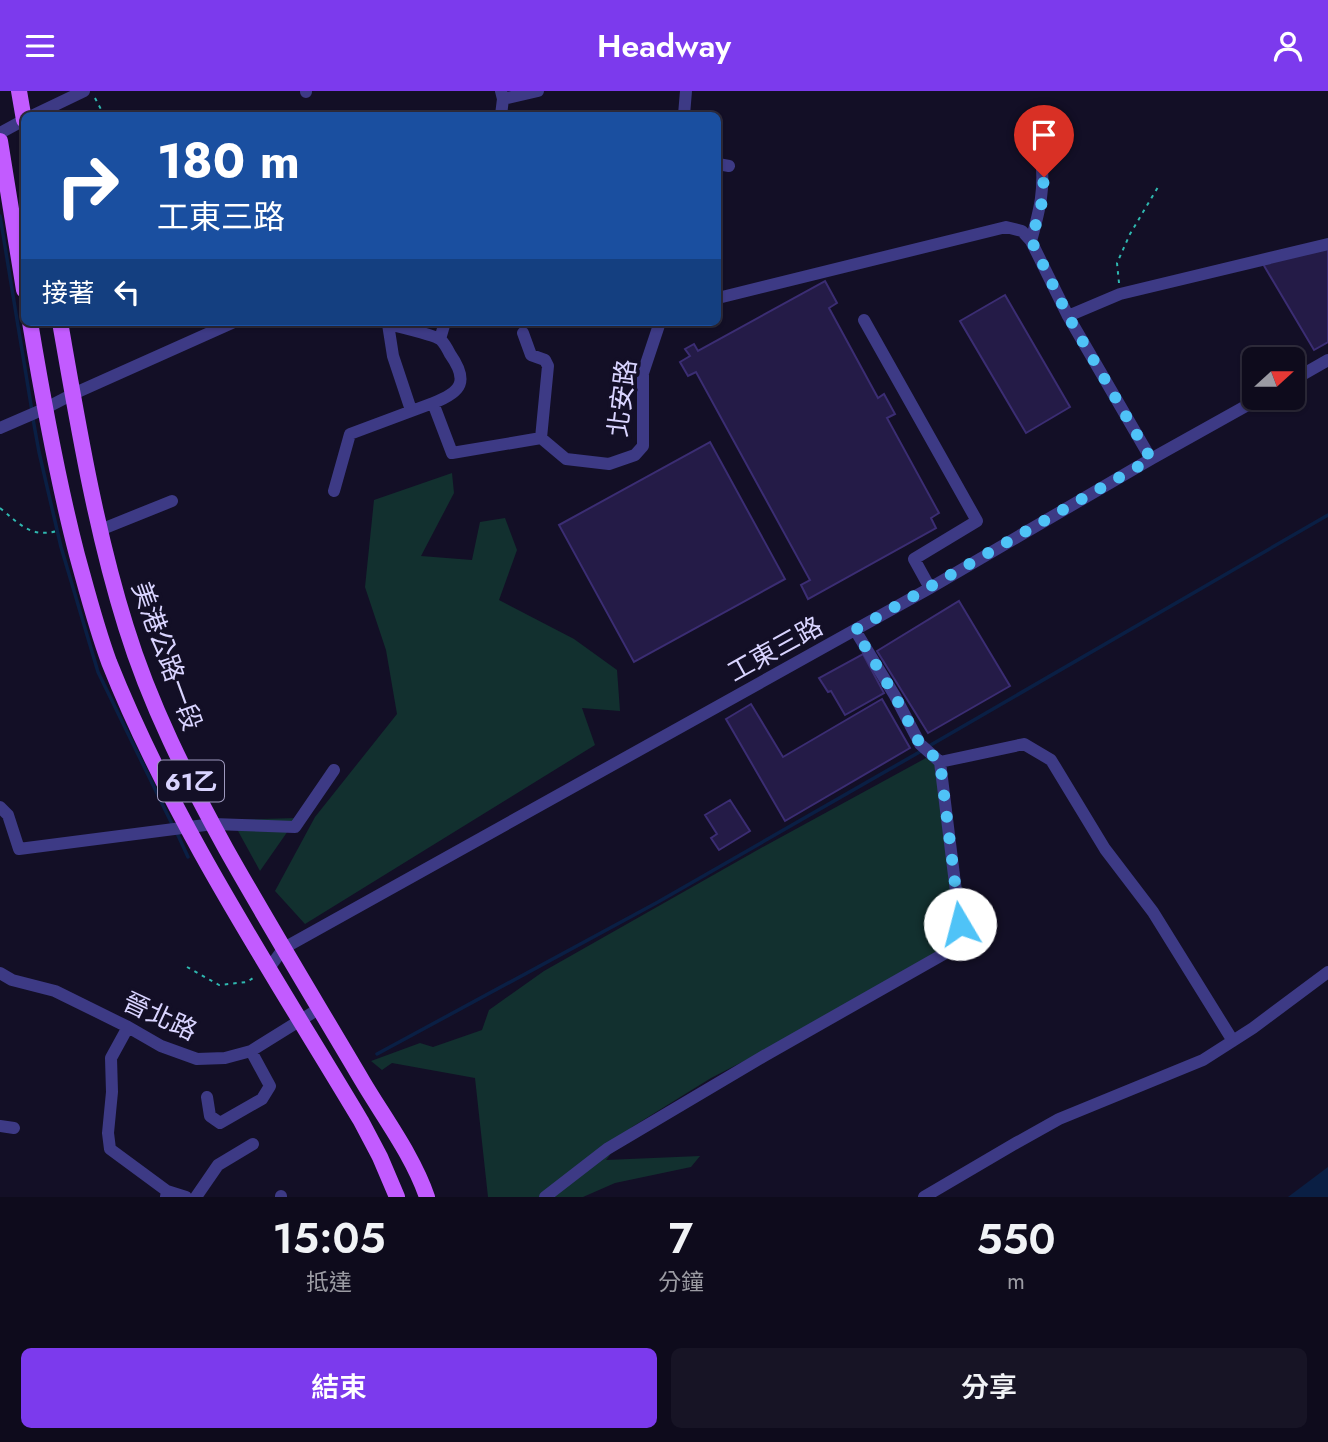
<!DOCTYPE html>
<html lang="zh-TW">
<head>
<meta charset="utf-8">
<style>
	body { margin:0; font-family:Jost,"Noto Sans TC",sans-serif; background:#171425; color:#f1f3f6; height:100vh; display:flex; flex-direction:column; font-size:26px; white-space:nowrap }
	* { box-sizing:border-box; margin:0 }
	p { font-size:23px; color:#9b9ba3 }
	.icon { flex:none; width:38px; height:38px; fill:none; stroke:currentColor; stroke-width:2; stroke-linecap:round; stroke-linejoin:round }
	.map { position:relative; height:1106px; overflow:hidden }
	.sheet { display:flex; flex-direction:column; background:#0e0b1c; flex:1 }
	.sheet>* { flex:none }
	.guide { position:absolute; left:21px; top:21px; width:700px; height:214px; border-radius:10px; box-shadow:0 2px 5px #0004,0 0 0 2px #2e2b3b; background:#1a4fa0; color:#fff; overflow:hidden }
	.needle { width:46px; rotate:69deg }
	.controls { position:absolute; left:1242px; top:256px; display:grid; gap:14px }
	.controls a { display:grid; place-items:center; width:63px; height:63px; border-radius:10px; background:#0e0b1c; box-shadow:0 2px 5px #0004,0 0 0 2px #2e2b3b; font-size:35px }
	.pin { position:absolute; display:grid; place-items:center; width:60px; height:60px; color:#fff; margin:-72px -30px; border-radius:50% 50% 50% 0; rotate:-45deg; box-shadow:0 0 7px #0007 }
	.pin .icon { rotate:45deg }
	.me { position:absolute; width:77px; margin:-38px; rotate:352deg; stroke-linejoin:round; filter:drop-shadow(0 0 5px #0008) }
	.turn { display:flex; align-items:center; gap:24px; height:147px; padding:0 21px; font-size:32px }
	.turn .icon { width:91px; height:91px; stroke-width:2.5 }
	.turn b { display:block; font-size:49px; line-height:60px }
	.then { display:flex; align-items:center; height:66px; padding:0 21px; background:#0003; gap:14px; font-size:26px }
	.eta { display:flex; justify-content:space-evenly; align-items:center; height:119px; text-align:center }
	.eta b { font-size:42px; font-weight:600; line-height:49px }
	.primary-button { display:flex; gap:14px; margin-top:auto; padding:14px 21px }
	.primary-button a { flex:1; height:80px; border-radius:10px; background:#7c3aed; color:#fff; font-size:28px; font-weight:600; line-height:80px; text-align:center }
	.primary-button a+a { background:#171425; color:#f1f3f6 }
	header { display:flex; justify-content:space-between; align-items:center; height:91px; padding:0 21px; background:#7c3aed; color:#fff; font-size:32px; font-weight:600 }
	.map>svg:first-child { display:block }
</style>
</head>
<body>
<header><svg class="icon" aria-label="menu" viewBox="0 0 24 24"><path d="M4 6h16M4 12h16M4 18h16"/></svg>Headway<svg class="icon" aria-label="person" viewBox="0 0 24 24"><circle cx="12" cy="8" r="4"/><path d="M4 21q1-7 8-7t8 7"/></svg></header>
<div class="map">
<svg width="1328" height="1106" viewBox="0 0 1328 1106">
	<rect width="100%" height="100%" fill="#130f26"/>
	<path fill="#12302f" d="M452 382 454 402 421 465 472 469 480 431 505 427 517 459 499 509 574 548 617 579 620 620 582 617 595 654 305 833 275 800 315 726 397 623 386 559 365 496 374 409Z
		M926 667 940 668 963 803 959 859 711 987 632 1036 606 1069 700 1065 691 1076 615 1092 583 1106H488L475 987 392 972 382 979 371 970 420 952 433 956 482 939 489 919 544 880 761 757Z
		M297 727 260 780 232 729Z"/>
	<path fill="#0a1f44" d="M1328 1076V1106H1288Z"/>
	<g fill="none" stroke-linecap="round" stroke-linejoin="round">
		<path stroke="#0a1f44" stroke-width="3.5" d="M0 125 32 320
			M33 328 39 361 61 456 98 581 173 735
			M929 655 1328 424
			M177 742 188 766
			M377 963 658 811 923 659"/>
	</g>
	<path fill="#241b47" stroke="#3b2d73" stroke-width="2" d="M1328 156V251L1314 259 1263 173Z
		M825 190 837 212 829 217 878 307 884 303 895 323 887 327 939 422 931 427 936 437 808 508 801 494 810 489 696 281 688 285 680 271 690 265 685 258 694 253 698 260Z
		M1005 204 1070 316 1026 342 960 230Z
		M710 351 785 488 634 571 559 434Z
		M959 510 1010 595 928 642 877 560Z
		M863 563 884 602 845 624 831 600 828 601 819 587Z
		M882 608 910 657 785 730 726 628 751 613 783 666Z
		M730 709 750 740 719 759 711 747 717 743 705 724Z"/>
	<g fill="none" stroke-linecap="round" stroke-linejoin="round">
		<path stroke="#2fb8b0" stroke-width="2" stroke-dasharray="3.5 5" stroke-linecap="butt" d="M95 7 104 24
			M1119 192 1117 172 1130 143 1158 96
			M0 417C20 433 30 447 57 440
			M187 876 219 894 247 891 256 885"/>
		<path stroke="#3d3a85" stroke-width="12" d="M306 0V1
			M503 8 538 0
			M34 24 84 0
			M501 24 503 8 501 0
			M684 24 686 0
			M0 42 24 29
			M718 73 729 75
			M1031 150C1040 118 1045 98 1041 65
			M718 207 1006 136 1022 140 1031 150 1068 225 1151 368
			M1068 225 1120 203 1328 153
			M864 229 977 430 914 468 930 497
			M387 231 388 233C399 236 435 244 441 249 445 253 448 259 450 263 469 290 462 301 433 312L452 362 541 347 566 368 609 373 635 364 643 355V282L660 231
			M388 233 393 265 411 319
			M523 242 531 264 545 269 548 275 541 347
			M440 248 445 231
			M1293 289 1328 269
			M0 337 44 318 73 303 234 231
			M334 400 350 343 433 312
			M100 439 172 410
			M940 671 1024 653 1051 669 1105 758 1153 821 1233 950
			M0 716 8 724 19 758 213 733 295 736 334 679
			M269 877 284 857 930 497 1151 368 1262 306
			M0 882 12 889 55 900 128 936 161 955 197 968 225 967 251 960 320 917
			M128 936 111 967 112 1001 108 1042 110 1058 167 1100 166 1106
			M207 1006 210 1025 220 1032 262 1008 270 995 251 960
			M0 1035 14 1037
			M167 1100 186 1106
			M196 1106 218 1074 253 1053
			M281 1106V1105
			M545 1106 607 1058 764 965 949 860 960 833 940 671 920 653 895 605 855 539
			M924 1106 1016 1052 1059 1028 1203 969 1253 937 1328 881"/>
		<path stroke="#c25bff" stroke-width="16" d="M19 0 24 29
			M0 50 24 199
			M30 231C43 309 57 387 77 464 87 500 96 536 109 571 173 732 272 881 361 1030L380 1066 397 1106
			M60 231C78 333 95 437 126 536 150 614 187 687 226 758 270 836 317 913 363 991 385 1028 413 1065 427 1106"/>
	</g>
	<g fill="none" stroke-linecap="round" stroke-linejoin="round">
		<path stroke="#4fc3f7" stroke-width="12" stroke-dasharray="0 21.6" d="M960 833 940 671 920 653 895 605 855 539 1151 368 1068 225 1031 149 1041 117 1044 86"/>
	</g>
	<g text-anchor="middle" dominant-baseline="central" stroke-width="7" stroke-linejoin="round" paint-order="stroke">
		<rect fill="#130f26" stroke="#9e99be" stroke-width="2" x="158" y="669.5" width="66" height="41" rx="5"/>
		<g font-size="24" font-weight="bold" fill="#d9d4ff">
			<text x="191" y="690">61乙</text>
		</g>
		<g font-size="26" fill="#d9d4ff" stroke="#130f26">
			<text transform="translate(622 307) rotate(-83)">北安路</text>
			<text transform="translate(775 558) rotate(-29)">工東三路</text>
			<text transform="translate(167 565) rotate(70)">美港公路一段</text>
			<text transform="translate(160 925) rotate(25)">晉北路</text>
		</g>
	</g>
</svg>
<div class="controls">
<a><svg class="needle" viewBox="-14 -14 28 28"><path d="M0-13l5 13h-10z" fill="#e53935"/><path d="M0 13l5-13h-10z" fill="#9b9ba3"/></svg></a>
</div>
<div class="pin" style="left:1044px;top:86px;background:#d93025"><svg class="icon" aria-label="arrive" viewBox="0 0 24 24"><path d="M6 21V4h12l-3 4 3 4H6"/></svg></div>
<svg class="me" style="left:960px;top:833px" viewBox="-20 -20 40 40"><circle r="19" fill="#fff"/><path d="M0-13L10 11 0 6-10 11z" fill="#4fc3f7"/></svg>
<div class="guide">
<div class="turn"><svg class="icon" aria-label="right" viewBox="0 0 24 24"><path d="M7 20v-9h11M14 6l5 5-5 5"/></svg><div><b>180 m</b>工東三路</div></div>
<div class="then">接著<svg class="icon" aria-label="left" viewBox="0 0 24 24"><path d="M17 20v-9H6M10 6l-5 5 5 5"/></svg></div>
</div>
</div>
<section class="sheet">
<div class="eta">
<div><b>15:05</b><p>抵達</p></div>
<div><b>7</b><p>分鐘</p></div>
<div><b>550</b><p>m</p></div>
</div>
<div class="primary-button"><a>結束</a><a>分享</a></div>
</section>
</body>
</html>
